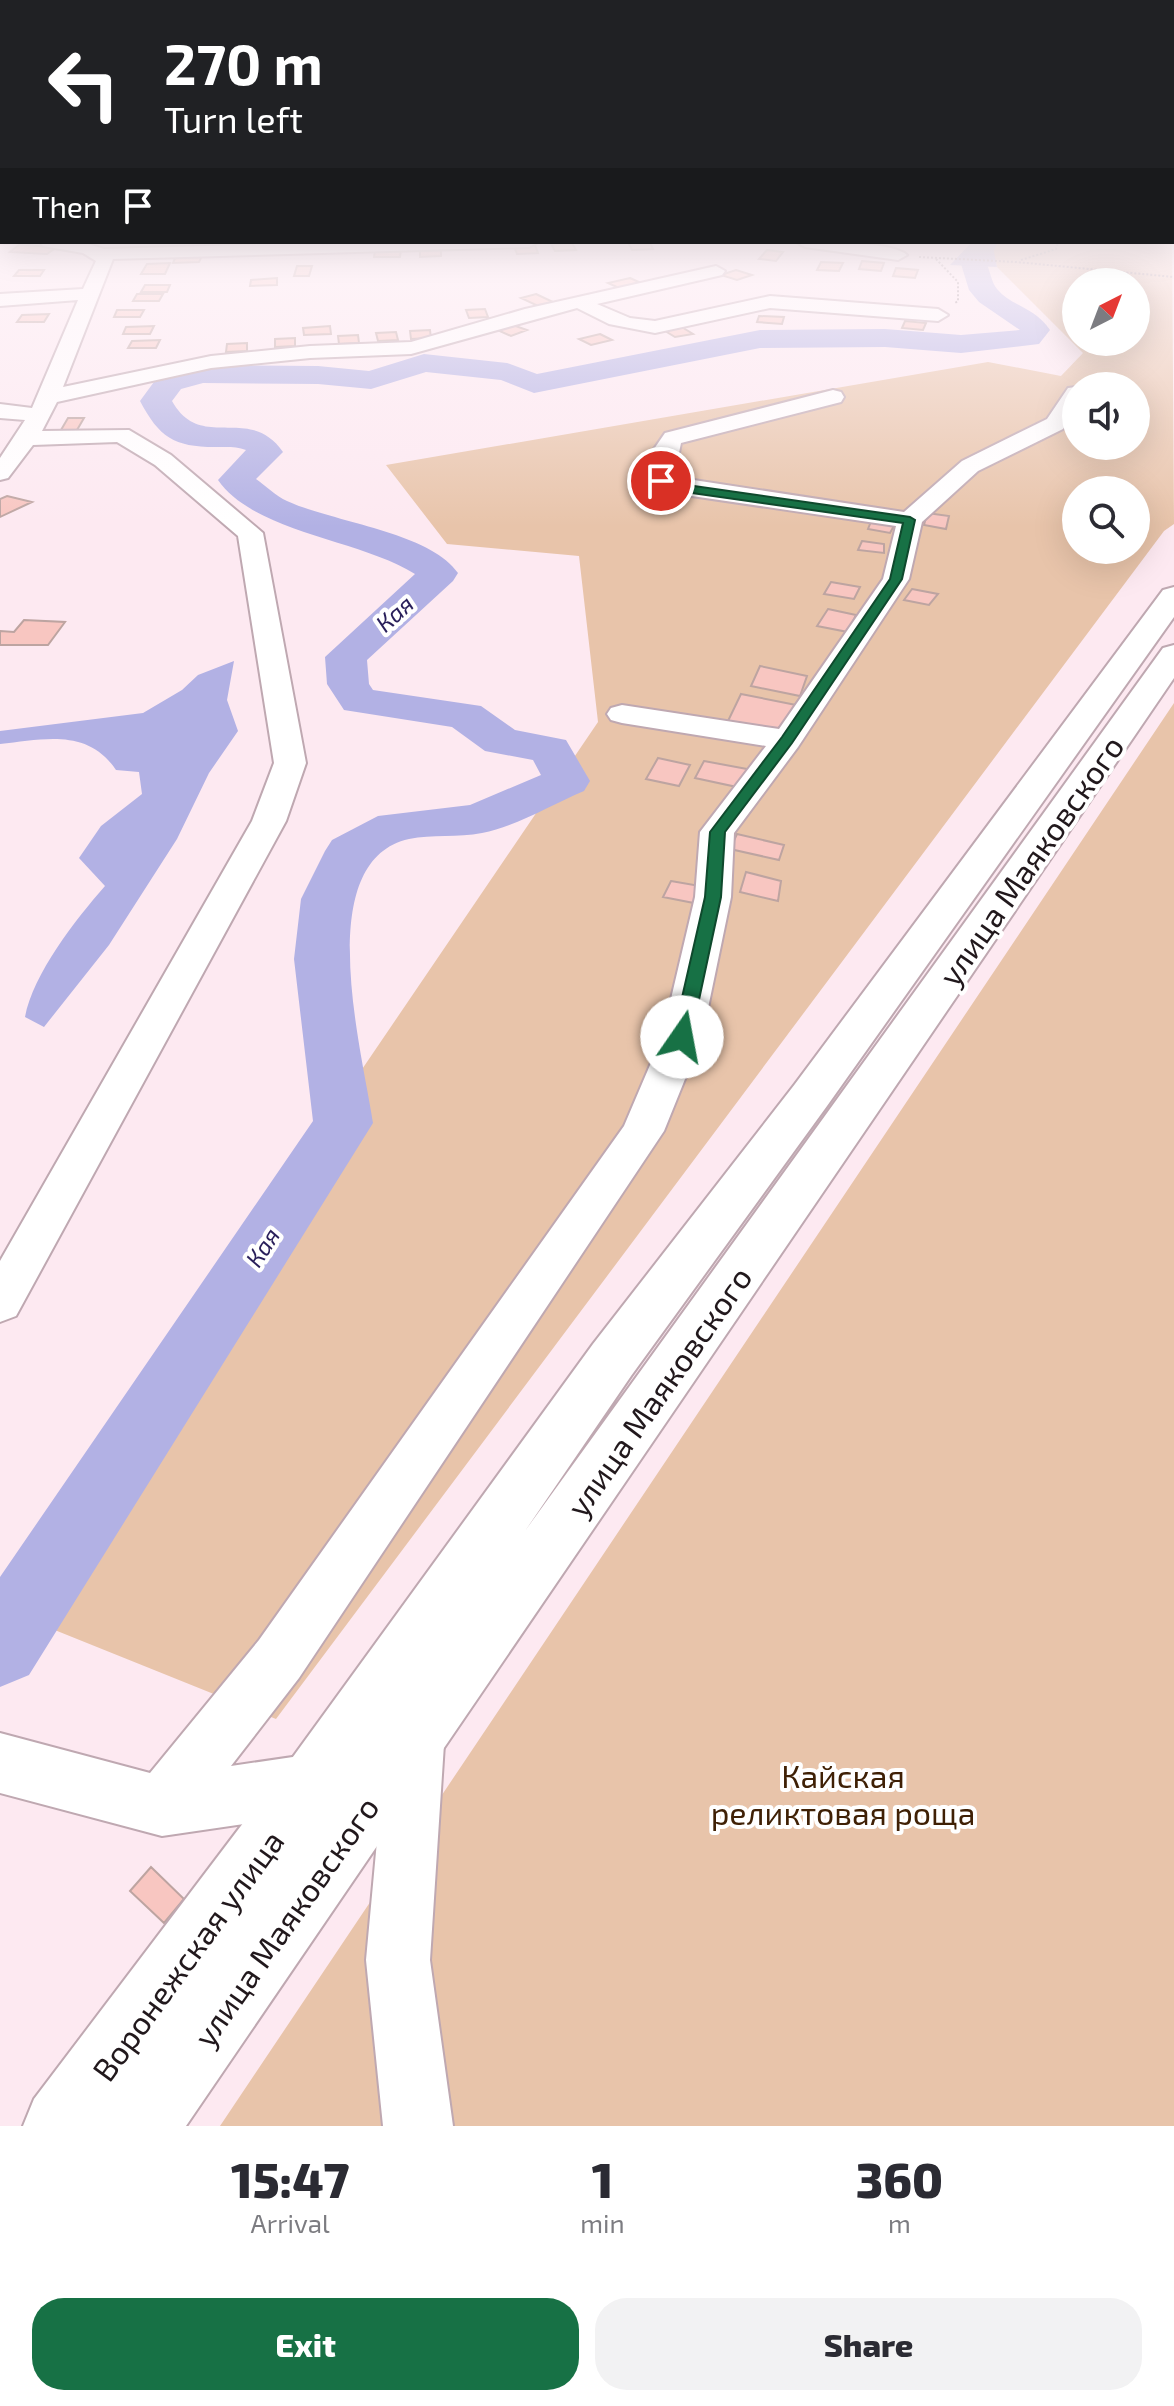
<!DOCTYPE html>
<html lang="en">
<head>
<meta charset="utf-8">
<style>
	body { margin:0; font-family:"Exo 2",sans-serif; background:#f2f2f3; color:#2b2b33; height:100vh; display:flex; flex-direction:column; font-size:30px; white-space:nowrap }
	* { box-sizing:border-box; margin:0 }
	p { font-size:26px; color:#7c7c81 }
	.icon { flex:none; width:44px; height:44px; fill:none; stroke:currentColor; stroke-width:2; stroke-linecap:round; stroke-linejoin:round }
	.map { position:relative; height:2126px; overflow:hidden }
	.side { display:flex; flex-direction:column; background:#fff; flex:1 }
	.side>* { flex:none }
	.banner { position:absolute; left:0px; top:0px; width:1174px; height:244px; box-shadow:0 8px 32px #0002; background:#202124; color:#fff; overflow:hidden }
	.needle { width:52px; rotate:42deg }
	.tools { position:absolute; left:1062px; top:268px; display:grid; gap:16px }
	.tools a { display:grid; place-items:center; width:88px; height:88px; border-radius:50%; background:#fff; box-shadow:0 8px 32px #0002; font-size:40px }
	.pin { position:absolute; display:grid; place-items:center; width:68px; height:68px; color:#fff; margin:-34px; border:4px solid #fff; border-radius:50%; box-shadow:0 2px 8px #0007 }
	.me { position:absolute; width:88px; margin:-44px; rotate:12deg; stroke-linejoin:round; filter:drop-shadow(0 0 6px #0008) }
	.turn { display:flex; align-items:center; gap:28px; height:168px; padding:0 32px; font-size:36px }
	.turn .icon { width:104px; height:104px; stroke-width:2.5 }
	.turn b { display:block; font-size:56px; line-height:68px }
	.then { display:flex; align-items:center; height:76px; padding:0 32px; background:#0003; gap:16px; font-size:30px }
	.eta { display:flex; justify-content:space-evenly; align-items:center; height:136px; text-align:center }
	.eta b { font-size:48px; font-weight:800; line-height:56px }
	.primary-button { display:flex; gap:16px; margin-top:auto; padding:16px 32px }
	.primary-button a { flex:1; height:92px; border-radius:32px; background:#177145; color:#fff; font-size:32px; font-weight:800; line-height:92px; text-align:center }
	.primary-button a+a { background:#f2f2f3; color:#2b2b33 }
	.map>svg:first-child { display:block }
</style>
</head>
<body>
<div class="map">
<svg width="1174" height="2126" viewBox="0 0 1174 2126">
	<rect width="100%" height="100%" fill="#fde9f1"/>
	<path fill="#e8c4aa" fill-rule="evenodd" d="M1172 230 1174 524 1164 531 276 1719 0 1608V1602L598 722 579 556 447 544 386 465 988 362 1061 376 1083 353 997 267 991 243 1172 242ZM1076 282H1136V342H1076ZM1076 386H1136V446H1076ZM1076 490H1136V550H1076Z
		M1174 703V2126H220Z"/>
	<path fill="#b2b1e4" d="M972 242H992L997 267 950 265Z
		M234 661 227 700 238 731 209 773 177 839 109 945 44 1027 25 1017C33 974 76 919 105 886L79 858 101 826 142 794 139 772 116 770C88 728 44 739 0 744V731L143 713 182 690 198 675Z"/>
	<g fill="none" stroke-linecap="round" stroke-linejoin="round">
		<path fill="#b2b1e4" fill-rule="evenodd" d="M972 242H998L987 264C990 272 992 283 997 289 1012 307 1034 306 1050 330L1039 344 961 353 885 347 760 348 534 393 501 380 426 372 371 389 318 384 203 383 181 389 172 401C201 453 249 403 283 452L256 479C266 486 276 496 287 501 332 522 430 532 458 573L453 581 367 660 369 684 373 690 481 706 515 730 566 740 590 781 584 791C551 805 517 826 482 833 458 838 432 834 409 839 310 861 363 1054 373 1123L29 1675 0 1687V1577L313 1121 294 959 301 899 325 851 332 840 378 816 470 805 541 775 533 760 485 751 452 727 344 710 327 684 325 657 415 574C360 539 255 533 218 480L246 450C236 446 226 447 215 447 174 447 159 437 140 401L159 375 203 365 318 366 369 371 424 354 507 363 537 374 760 330 885 329 961 335 1020 330 979 302 969 290 961 264Z"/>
	</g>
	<path fill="#f8c6c1" stroke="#bda4a1" stroke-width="2" d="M628 242H650L653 249 632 250Z
		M572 243 576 250 555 251 551 244Z
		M19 245 57 247 47 254 10 252Z
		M535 245 538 253 517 254 514 246Z
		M441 248V256L420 257V249Z
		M401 250 400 257H374L375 251Z
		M767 250 783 252 776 261 759 259Z
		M176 256H202L199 262 173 263Z
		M862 261 884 263 881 271 859 269Z
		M821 262 843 263 839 271 817 270Z
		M170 263 165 274H141L147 264Z
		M297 266H312L309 276H294Z
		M896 268 918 270 915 278 893 276Z
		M19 270H44L40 276H14Z
		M736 270 752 275 737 280 721 275Z
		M277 278V285L250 286 251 280Z
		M630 278 641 283 619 288 608 283Z
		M145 285H170L167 292H141Z
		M137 294H163L159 301H133Z
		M536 294 553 302 538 306 521 298Z
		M485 309 488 317 469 318 466 310Z
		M117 310H144L140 317H114Z
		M49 314 44 322H17L22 315Z
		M759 316 784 317 782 324 757 322Z
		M905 321 926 323 923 330 902 328Z
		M510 324 527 330 511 336 495 329Z
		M154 326 150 334H123L126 327Z
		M330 326 331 334 304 335 303 328Z
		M680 326 693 334 675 337 662 329Z
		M430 330 431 338 411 339 410 331Z
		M396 332 398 340 378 341 376 333Z
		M600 334 612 340 591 345 579 339Z
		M358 335 359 343 339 344 338 336Z
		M295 338V346L275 347V339Z
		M160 340 156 348H128L132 341Z
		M247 343V351L226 352 227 344Z
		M68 418H84L77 430H61Z
		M7 496 32 502 0 517V499Z
		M927 513 949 516 946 529 924 525Z
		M872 519 896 522 890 533 868 529Z
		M862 541 884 544V553L858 550Z
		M831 582 860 587 854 599 824 594Z
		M912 589 938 594 929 605 904 600Z
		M828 609 856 615 848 632 817 626Z
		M24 620 65 622 48 645H0V631L14 632Z
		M760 666 807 676 800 696 751 686Z
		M741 694 796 705 782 731 728 721Z
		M658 758 690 765 679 786 646 779Z
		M704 761 747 769 737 787 695 778Z
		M737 834 784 845 779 860 730 849Z
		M746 872 781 881 778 901 740 892Z
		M671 881 700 886 699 904 663 897Z
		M151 1867 184 1899 164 1923 130 1891Z"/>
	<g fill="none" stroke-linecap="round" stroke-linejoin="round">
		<defs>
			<path id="minor" d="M0 234 2 242 8 243 0 244Z
				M40 242H82L104 249 341 242H538L529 247 113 259 63 387 211 356 310 346 411 342 525 309 716 266 725 271 722 275 597 304 630 318 655 321 770 296 938 309 948 315 938 321 770 308 655 333 609 324 577 308 411 354 310 358 211 368 57 402 42 431 129 430 171 455 263 533 306 763 286 821 16 1316 0 1322V1261L252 821 274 763 238 536 155 465 117 442 33 445 8 478 0 480V458L25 420 0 418V404L32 408 78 300 0 306V294L83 289 96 261 83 253 43 246Z
				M796 242C819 242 892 241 907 255L898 260 805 247Z
				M1076 387V409L1063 429 978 471 922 522 909 579 798 747 734 833 731 897 702 1037 664 1131 299 1678 231 1766 313 1754 334 1763 343 1784 334 1805 313 1814 162 1836 0 1793V1733L150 1773 259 1640 624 1126 662 1037 695 897 700 832 766 746 622 723 611 720 607 714 611 708 622 705 779 729 883 579 896 526 678 494 653 486 649 481 654 449 665 433 833 390 841 392 844 397 841 402 681 443 674 477 904 512 962 461 1047 419 1068 388Z
				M415 1715 436 1723 444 1744 430 1960 453 2126H383L366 1960 386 1744 394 1723Z"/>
			<path id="major" d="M1174 587V617L827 1106 631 1376 525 1531 1163 648 1174 645V678L186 2126H23L34 2099 290 1761 593 1344 795 1084 1163 590Z"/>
		</defs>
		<use href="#minor" stroke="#bfa8b1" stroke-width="4"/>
		<use href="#major" stroke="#bfa8b1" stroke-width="4"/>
		<path stroke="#95868c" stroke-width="2" stroke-dasharray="2 2" stroke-linecap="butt" d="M919 257 1016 262 1174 277
			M936 259 958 282V301L955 303
			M1021 260 1056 249 1058 242"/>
		<use href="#minor" fill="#fff" fill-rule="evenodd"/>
		<use href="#major" fill="#fff" fill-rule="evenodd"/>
	</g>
	<linearGradient id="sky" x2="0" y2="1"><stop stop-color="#92b3e6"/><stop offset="0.44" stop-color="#fef5f9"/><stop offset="1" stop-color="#fef5f9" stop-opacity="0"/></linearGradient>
	<rect width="1174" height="527" fill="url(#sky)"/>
	<path fill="#177145" stroke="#0f492d" stroke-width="2" d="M661 478 680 484 910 517 915 520 902 579 792 743 725 832 721 897 691 1037 682 1043 673 1037 705 897 710 832 782 737 890 579 903 523 678 491 657 484V479Z"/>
	<g text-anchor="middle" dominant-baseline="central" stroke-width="8" stroke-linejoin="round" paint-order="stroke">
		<g font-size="24" font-style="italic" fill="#281e5a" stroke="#fff">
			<text transform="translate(394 613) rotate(-42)">Кая</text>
			<text transform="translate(262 1247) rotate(-57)">Кая</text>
		</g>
		<g font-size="32" fill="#21181c" stroke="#fff">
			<text transform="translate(1030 860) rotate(-55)">улица Маяковского</text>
			<text transform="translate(658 1391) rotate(-55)">улица Маяковского</text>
			<text transform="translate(285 1921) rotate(-55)">улица Маяковского</text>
			<text transform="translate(187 1955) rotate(-54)">Воронежская улица</text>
		</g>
		<g font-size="32" fill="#3f2005" stroke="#fff">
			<text x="843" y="1775">Кайская<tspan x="843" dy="37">реликтовая роща</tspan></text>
		</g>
	</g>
</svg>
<div class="tools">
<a><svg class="needle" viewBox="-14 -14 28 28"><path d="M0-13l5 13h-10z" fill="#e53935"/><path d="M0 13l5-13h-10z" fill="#7c7c81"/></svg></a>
<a><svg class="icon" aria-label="sound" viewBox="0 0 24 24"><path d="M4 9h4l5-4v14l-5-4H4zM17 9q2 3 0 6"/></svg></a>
<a><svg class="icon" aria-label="search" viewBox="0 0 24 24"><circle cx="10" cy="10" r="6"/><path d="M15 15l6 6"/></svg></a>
</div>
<div class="pin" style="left:661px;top:481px;background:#d93025"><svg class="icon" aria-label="arrive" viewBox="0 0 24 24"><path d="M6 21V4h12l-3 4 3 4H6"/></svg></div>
<svg class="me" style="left:682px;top:1037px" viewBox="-20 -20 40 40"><circle r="19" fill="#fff"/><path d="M0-13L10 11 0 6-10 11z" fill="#177145"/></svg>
<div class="banner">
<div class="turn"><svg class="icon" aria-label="left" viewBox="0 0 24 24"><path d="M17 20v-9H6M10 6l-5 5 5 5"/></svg><div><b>270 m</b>Turn left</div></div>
<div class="then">Then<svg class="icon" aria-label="arrive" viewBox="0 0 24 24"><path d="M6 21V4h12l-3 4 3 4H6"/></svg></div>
</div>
</div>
<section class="side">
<div class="eta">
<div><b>15:47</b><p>Arrival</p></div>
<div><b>1</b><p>min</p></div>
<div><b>360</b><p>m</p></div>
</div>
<div class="primary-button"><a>Exit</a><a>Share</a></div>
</section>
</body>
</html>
